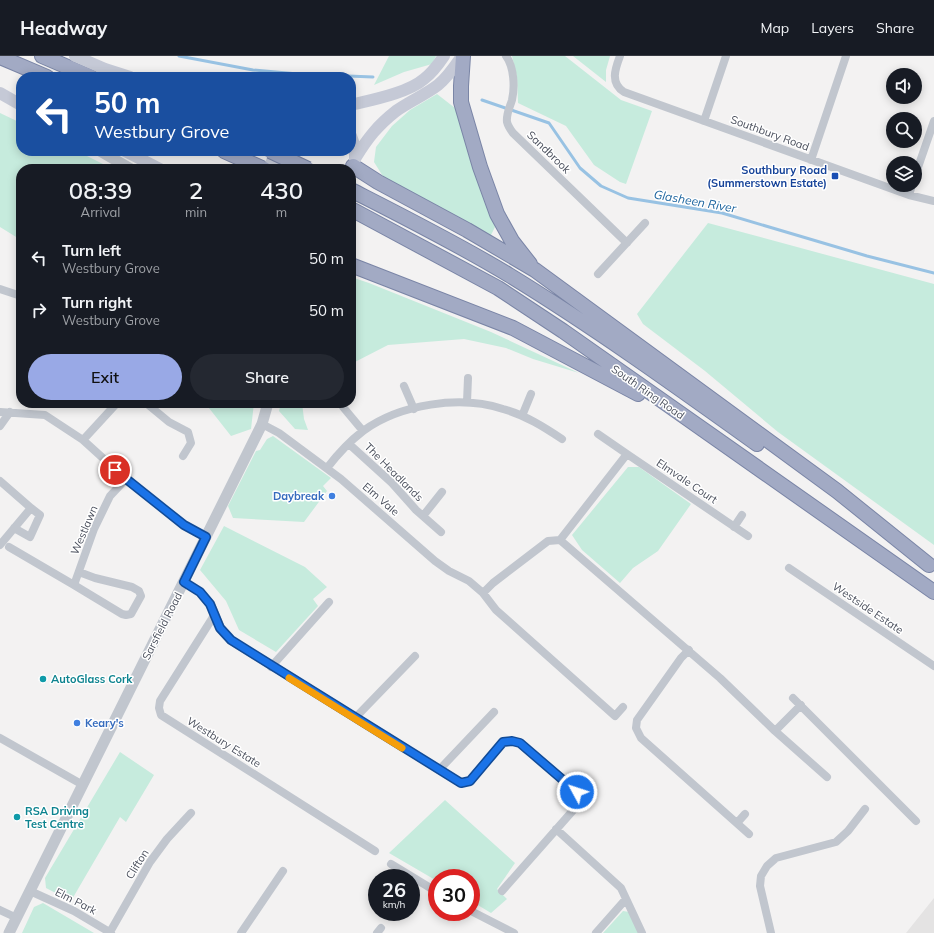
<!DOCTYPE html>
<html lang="en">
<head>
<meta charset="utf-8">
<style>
	body { margin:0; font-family:Mulish,sans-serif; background:#242831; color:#f1f3f6; height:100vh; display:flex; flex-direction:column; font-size:15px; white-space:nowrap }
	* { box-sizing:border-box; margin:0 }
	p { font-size:13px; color:#9ea1a6 }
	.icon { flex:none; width:22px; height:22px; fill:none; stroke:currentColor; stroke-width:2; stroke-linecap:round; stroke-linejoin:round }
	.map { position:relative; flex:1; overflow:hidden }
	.side { position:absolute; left:16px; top:108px; width:340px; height:244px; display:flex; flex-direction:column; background:#171b24; border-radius:16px; box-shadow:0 2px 10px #0003 }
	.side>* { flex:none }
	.guide { position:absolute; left:16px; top:16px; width:340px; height:84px; border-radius:16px; box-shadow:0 2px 10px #0003; background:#1a4fa0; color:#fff; overflow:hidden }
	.buttons { position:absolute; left:886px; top:12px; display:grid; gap:8px }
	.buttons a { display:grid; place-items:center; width:36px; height:36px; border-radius:50%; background:#171b24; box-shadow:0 2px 10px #0003; font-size:20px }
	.speed { position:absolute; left:368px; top:813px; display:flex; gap:8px; font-size:20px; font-weight:700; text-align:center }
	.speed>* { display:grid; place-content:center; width:52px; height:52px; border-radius:50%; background:#171b24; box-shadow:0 2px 10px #0003; line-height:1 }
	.speed small { font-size:10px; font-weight:400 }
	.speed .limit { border:6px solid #d22; background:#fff; color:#111 }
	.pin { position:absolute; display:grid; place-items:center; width:34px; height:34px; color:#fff; margin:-17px; border:2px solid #fff; border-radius:50%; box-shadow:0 1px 4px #0007 }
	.me { position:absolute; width:44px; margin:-22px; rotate:310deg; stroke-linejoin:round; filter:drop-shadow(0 0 3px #0008) }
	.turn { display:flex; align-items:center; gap:14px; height:84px; padding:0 12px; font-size:18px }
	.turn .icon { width:52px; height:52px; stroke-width:2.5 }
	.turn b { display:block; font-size:28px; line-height:34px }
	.eta { display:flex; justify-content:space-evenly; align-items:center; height:68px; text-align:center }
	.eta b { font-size:24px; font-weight:600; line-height:28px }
	.cta { display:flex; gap:8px; margin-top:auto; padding:8px 12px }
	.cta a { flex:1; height:46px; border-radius:24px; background:#99a9e6; color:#111; font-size:16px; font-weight:600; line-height:46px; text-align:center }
	.cta a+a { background:#242831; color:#f1f3f6 }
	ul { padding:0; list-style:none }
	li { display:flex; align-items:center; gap:12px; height:52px; padding:0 12px }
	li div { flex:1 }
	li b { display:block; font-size:15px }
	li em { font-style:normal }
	header { display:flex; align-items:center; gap:24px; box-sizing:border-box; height:56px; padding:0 20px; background:#171b24; border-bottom:1px solid #363941 }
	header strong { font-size:19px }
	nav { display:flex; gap:22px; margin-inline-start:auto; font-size:14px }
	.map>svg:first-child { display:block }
</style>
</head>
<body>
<header>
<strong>Headway</strong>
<nav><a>Map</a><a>Layers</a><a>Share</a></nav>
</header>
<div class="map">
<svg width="934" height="877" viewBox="0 0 934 877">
	<rect width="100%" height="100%" fill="#f3f2f2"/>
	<path fill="#e4e3e3" d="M934 842V877H906Z"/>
	<path fill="#c6ebdd" d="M389 0H436L432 8 404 16 374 29Z
		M512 0H565L621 44 652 55 626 128 620 126 594 109 566 70 518 47 517 21Z
		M573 0H610L606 14V26Z
		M437 38 455 52 495 171 490 181 384 122 374 106 376 91 392 70 410 54Z
		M0 57 21 67V95H77L113 113H21V184L0 171Z
		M708 167 934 228V489L778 376 705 315 643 268 637 258Z
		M351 221 369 227 491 276 579 317 533 303 506 292 464 283 388 289 351 308Z
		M205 347H254L251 373 231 380Z
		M281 347H302L304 363 308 374 295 373 279 355Z
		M273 380 331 422 323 430 327 435 304 466 233 462 228 450 256 395 260 394 267 383Z
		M628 411H639L691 448 658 495 633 512 620 527 582 494 572 479Z
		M224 470 305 511 327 531 313 543 318 550 276 596 239 574 226 545 200 514Z
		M120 696 154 719 126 766 120 761 71 845 46 832 45 822Z
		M445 744 515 807 497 833 507 843 491 857 471 845V822H437V825L389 797Z
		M43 847 94 877H22L34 851Z
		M623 855 629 856 639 877H603Z"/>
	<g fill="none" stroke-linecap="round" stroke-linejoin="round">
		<path stroke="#98c2e3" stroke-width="3" d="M179 0 253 14 298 18 373 21
			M482 44 549 67 580 112 601 130 628 142 722 157 867 200 934 217"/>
		<defs>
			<path id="trunk" d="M42 0 91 21
				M463 0 461 30V46L480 111 497 158 512 185 530 208
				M0 1 47 21
				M224 95 264 113
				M353 110 378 126 467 174 535 214 837 435 929 509
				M351 134C404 161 458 188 509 219 594 271 676 330 757 388
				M351 153 498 232 563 275 934 536
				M351 209 513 272 638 338"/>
		</defs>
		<use href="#trunk" stroke="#7a85a6" stroke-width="16"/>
		<path stroke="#c1c6ce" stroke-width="8" d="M506 0C514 11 515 31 512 44 510 51 506 58 507 66 508 70 510 73 513 77L627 187
			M620 0C615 13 610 27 624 36L909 139 934 145
			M704 65 726 0
			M811 104 846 0
			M915 120 934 65
			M909 139 912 129
			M598 218 645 167
			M0 233 21 240
			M404 330 414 353
			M467 346 468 322
			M146 347 169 366 188 376 191 387 183 400
			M343 351 363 375
			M0 356 45 359 83 384 126 423 184 469 206 481
			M522 360 531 338
			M262 368 279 377 341 423 435 505 449 515 469 525 483 537 493 527 548 485 560 484 720 622 775 675 827 721
			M0 370 10 356
			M598 378 627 398
			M83 384 117 347
			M349 388 392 427 416 454 441 476
			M327 412C337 399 350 385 363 375 400 348 460 339 503 353 525 359 544 371 562 383
			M0 425 31 452 0 489
			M423 460 442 436
			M734 471 742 459
			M14 472 30 481 40 459 31 452
			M560 484 627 398 748 480
			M9 491 74 529 94 473 110 440 126 423
			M789 512 934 610
			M184 526 200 536 211 548 221 572 231 585 461 727 470 725 503 686 512 685 520 687 577 736 580 743 576 751 502 835
			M74 529 122 558 126 559 131 558 141 540 139 535 132 531 95 522 79 516
			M483 537 496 554 615 660 623 651
			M215 558 160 645 159 652 161 659 375 795
			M689 594 681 602 637 664 636 672 641 682 749 778
			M271 611 329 546
			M793 642 916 765
			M355 662 415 600
			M775 675 801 649
			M0 682 83 729
			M439 714 494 656
			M737 767 745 758
			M556 773 621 832 642 877
			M391 808 437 836
			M30 835 74 855 111 877
			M0 854 17 862
			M471 855 514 877
			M110 876 150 806 167 783 191 757
			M241 877 283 815
			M377 877 381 872
			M596 877 626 843
			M771 877 760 830 761 820 767 810 776 802 836 786 848 775 865 753"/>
		<path stroke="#c1c6ce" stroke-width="11" d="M100 95 131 113
			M9 877 262 368 268 347"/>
		<path stroke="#c5c9d6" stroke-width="12" d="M75 0 105 13 130 21
			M0 37 21 49
			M351 49C371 44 408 37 424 23 432 17 438 9 444 0
			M351 80 355 91V104
			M125 95 160 113
			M356 101C368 82 377 70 396 55 410 45 425 39 438 29 448 21 455 10 462 0
			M268 113 278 95"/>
		<use href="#trunk" stroke="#a2aac4" stroke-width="14"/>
		<defs>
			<path id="trunk-bridge" d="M270 95 308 113"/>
		</defs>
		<use href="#trunk-bridge" stroke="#7a85a6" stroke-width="16" stroke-linecap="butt"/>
		<use href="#trunk-bridge" stroke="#a2aac4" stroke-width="14"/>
	</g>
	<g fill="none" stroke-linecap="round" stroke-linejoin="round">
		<defs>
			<path id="route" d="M115 414 184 469 206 481 184 526 200 536 210 548 220 572 231 584 461 727 470 725 503 686 512 685 520 687 577 736"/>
		</defs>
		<use href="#route" stroke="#114b97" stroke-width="10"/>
		<use href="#route" stroke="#1a73e8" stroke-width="7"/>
		<path stroke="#f59e0b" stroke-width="7" d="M289 622 402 692"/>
	</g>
	<rect fill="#1a4fb4" stroke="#fff" stroke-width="1.5" x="831" y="116" width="8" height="8" rx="2"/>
	<g fill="#3f7fe0" stroke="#fff" stroke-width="1.5">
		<circle cx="332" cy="440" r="4"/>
		<circle cx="77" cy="667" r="4"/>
	</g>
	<g fill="#0f9aa8" stroke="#fff" stroke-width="1.5">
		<circle cx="43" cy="623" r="4"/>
		<circle cx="17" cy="761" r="4"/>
	</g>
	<g text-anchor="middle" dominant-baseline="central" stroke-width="3" stroke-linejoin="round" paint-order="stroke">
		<g font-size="11" fill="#4b505d" stroke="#fff">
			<text transform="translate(770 77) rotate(20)">Southbury Road</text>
			<text transform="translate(549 96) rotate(44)">Sandbrook</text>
			<text transform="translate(648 336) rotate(35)">South Ring Road</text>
			<text transform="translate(394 416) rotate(45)">The Headlands</text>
			<text transform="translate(687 425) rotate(34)">Elmvale Court</text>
			<text transform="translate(381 443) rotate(41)">Elm Vale</text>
			<text transform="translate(84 474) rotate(-67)">Westlawn</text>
			<text transform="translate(868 552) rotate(34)">Westside Estate</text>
			<text transform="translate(162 570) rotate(-63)">Sarsfield Road</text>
			<text transform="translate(224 686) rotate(32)">Westbury Estate</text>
			<text transform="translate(137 808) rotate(-58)">Clifton</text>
			<text transform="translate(76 845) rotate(27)">Elm Park</text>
		</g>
		<g font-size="11" font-weight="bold" fill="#164399" stroke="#fff" text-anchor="end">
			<text x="827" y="114">Southbury Road<tspan x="827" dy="13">(Summerstown Estate)</tspan></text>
		</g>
		<g font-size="11" font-weight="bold" fill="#366cbe" stroke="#fff" text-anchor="end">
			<text x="324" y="440">Daybreak</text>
			<text x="85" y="667" text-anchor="start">Keary's</text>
		</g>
		<g font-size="11" font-weight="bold" fill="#0d838f" stroke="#fff" text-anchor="start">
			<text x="51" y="623">AutoGlass Cork</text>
			<text x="25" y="755">RSA Driving<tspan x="25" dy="13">Test Centre</tspan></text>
		</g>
		<g font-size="12" font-style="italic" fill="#1d659f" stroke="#fff">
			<text transform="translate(695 145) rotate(10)">Glasheen River</text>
		</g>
	</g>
</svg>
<div class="buttons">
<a><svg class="icon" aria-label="sound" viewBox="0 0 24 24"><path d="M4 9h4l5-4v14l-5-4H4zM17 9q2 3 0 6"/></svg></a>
<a><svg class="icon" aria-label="search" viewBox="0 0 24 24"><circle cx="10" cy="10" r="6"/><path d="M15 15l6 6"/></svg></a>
<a><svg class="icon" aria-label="layers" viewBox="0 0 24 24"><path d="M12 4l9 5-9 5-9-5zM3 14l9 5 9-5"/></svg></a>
</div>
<div class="speed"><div>26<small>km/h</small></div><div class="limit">30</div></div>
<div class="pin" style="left:115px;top:414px;background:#d93025"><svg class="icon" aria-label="arrive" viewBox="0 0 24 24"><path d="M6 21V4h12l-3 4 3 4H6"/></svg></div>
<svg class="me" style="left:577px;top:736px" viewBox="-20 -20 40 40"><circle r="17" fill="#1a73e8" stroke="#fff" stroke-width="3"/><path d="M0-11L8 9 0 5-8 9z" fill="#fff"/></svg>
<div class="guide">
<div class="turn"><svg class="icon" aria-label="left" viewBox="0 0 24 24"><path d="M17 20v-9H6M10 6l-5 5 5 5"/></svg><div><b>50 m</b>Westbury Grove</div></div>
</div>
<section class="side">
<div class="eta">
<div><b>08:39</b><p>Arrival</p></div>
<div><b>2</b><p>min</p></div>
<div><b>430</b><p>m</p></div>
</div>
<ul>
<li><svg class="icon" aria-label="left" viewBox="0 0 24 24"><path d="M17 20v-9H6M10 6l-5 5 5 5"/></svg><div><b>Turn left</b><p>Westbury Grove</p></div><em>50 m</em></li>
<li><svg class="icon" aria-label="right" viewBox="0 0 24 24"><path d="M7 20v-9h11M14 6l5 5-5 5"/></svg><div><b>Turn right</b><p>Westbury Grove</p></div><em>50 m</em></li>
</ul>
<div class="cta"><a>Exit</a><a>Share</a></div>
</section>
</div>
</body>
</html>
